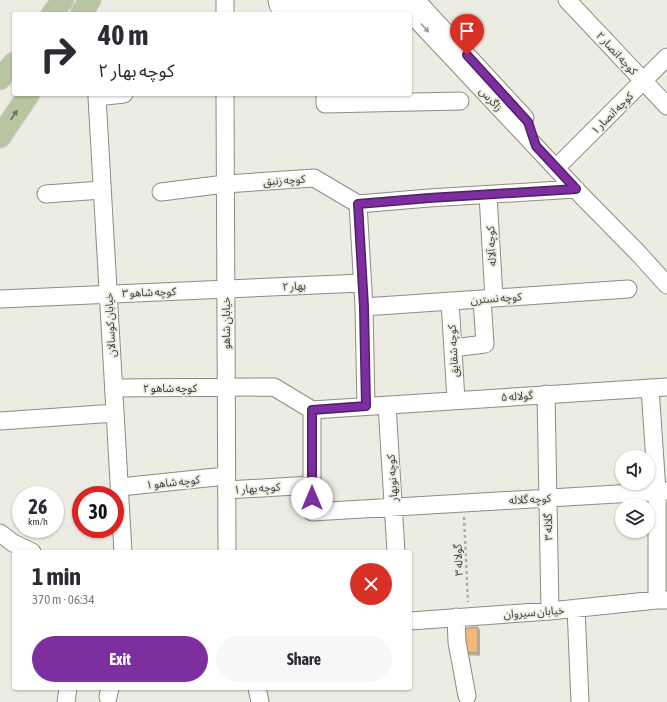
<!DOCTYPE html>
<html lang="en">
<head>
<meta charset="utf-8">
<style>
	body { margin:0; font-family:"Asap Condensed","Noto Sans Arabic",sans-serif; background:#f7f7f7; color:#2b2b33; height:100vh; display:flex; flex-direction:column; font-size:15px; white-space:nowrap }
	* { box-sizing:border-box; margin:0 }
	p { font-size:13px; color:#7c7c81 }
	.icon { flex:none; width:22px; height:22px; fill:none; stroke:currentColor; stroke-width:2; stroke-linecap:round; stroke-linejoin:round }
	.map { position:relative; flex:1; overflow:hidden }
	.panel { position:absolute; left:12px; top:550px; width:400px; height:140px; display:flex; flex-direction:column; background:#fff; border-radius:4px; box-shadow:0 1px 3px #0004 }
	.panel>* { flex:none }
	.top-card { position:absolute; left:12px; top:12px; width:400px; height:84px; border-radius:4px; box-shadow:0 1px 3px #0004; background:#fff; color:#2b2b33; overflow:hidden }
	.tools { position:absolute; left:615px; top:450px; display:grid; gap:8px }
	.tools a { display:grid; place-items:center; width:40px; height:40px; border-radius:50%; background:#fff; box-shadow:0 1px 3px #0004; font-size:20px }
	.speed { position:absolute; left:12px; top:486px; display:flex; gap:8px; font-size:20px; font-weight:700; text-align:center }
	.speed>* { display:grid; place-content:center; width:52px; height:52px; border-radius:50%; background:#fff; box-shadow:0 1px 3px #0004; line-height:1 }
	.speed small { font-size:10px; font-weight:400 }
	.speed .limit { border:6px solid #d22; background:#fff; color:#111 }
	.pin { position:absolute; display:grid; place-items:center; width:34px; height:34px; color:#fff; margin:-41px -17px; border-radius:50% 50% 50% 0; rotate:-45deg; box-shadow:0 0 4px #0007 }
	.pin .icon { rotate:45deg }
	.me { position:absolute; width:44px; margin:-22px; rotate:0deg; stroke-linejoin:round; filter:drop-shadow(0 0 3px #0008) }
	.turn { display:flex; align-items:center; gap:14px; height:84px; padding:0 20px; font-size:18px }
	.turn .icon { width:52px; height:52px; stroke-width:2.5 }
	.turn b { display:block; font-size:28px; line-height:34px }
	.round { display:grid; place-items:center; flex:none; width:42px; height:42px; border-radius:21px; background:#f7f7f7 }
	.head { display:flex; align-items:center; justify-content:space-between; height:68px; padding:0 20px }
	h1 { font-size:24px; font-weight:700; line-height:30px }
	.button { display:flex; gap:8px; margin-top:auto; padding:8px 20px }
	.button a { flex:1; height:46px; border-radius:24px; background:#7d2fa0; color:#fff; font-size:16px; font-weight:700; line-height:46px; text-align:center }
	.button a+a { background:#f7f7f7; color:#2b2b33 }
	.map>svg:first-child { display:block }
</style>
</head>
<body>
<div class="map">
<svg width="667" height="702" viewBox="0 0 667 702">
	<defs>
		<filter id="shadow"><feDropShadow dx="4.5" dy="2.5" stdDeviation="0" flood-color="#0004"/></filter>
	</defs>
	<rect width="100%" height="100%" fill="#edece2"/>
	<path fill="#f2b97a" stroke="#979089" filter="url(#shadow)" d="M478 627V653L461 652 460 629Z"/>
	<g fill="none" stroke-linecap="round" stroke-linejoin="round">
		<defs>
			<path id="minor" d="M225 0V14
				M277 0 278 5 323 7 402 4
				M398 0 582 196 639 254 667 285
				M416 0 525 118
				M567 0 667 106
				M225 94 227 552
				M325 94V104L460 101
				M556 168 667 57
				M161 192 225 184 314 178 358 204 429 198 576 189
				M46 194 102 190
				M488 195 494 298
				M358 204 364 307 366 406
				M0 299 362 283
				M450 301 456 400
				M364 307 628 289
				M453 348 485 344 482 299
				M114 388 274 387 312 410 667 387
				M650 388 657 491V600
				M546 394 550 611
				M387 405 396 552
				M312 410V512L667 491
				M0 421 115 413
				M120 487 226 476
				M227 490 312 485
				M0 533 13 543 32 552
				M123 552 97 97 124 94
				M576 608 580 702
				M456 617 457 642 467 696
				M410 621 550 611 657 600H667
				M257 688 260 702
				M108 697 110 688
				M66 702 68 688"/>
			<path id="major" d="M52 14 63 0
				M81 14 90 0
				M0 79 14 63
				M0 137 29 94"/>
		</defs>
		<use href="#minor" stroke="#8d8b83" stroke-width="19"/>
		<use href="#major" stroke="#cdcccc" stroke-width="23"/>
		<path stroke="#acaba4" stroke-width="2.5" stroke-dasharray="3 3" stroke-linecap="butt" d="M464 517 468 602"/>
		<use href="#minor" stroke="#fff" stroke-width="17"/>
		<use href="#major" stroke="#b7c5a0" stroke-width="21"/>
	</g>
	<defs><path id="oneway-solid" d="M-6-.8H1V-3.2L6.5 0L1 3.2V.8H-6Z"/></defs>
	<use fill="#9e9e9c" href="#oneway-solid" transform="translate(425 28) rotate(47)"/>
	<use fill="#6e7362" href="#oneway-solid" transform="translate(14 115) rotate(-56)"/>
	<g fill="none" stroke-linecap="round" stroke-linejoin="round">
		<defs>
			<path id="route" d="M312 498V410L366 406 364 307 358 204 429 198 576 189 536 146 528 122 467 55"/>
		</defs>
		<use href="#route" stroke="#511f68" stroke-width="10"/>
		<use href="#route" stroke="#7d2fa0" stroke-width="7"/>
	</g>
	<g text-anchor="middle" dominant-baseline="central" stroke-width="3.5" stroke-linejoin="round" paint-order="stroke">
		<g font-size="11" fill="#3d3c39" stroke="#edece2">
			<text transform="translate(617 53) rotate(47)">کوچه انصار ۲</text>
			<text transform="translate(491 99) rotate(47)">زاگرس</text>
			<text transform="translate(612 113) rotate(-45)">کوچه انصار ۱</text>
			<text transform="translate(284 180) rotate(-4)">کوچه زنبق</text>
			<text transform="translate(491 246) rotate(-93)">کوچه آلاله</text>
			<text transform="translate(294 286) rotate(-3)">بهار ۲</text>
			<text transform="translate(149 292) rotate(-2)">کوچه شاهو ۳</text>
			<text transform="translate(496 298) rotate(-4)">کوچه نسترن</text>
			<text transform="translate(226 323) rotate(-90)">خیابان شاهو</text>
			<text transform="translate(110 325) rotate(-93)">خیابان کوسالان</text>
			<text transform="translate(453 351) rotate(-93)">کوچه شقایق</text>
			<text x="170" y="388">کوچه شاهو ۲</text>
			<text transform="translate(517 396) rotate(-4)">گولاله ۵</text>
			<text transform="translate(392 478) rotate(-94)">کوچه نوبهار</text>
			<text transform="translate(173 482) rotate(-6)">کوچه شاهو ۱</text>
			<text transform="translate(257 488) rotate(-4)">کوچه بهار ۱</text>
			<text transform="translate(530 499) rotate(-3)">کوچه گلاله</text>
			<text transform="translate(548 527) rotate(-91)">گلاله ۳</text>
			<text transform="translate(458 560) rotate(-93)">گولاله ۳</text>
			<text transform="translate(534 612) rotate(-4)">خیابان سیروان</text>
		</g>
	</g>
</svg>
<div class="tools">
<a><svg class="icon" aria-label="sound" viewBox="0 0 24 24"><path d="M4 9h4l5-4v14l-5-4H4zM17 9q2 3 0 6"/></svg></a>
<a><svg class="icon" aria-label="layers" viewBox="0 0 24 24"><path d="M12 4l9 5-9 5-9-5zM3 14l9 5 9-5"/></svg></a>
</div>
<div class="speed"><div>26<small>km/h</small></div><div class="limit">30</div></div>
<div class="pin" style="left:467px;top:55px;background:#d93025"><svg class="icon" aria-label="arrive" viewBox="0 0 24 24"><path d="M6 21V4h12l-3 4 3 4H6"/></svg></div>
<svg class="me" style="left:312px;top:498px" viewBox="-20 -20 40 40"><circle r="19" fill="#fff"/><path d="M0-13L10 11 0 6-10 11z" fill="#7d2fa0"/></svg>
<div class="top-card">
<div class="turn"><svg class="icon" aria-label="right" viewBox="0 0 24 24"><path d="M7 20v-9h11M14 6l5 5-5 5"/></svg><div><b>40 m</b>کوچه بهار ۲</div></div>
</div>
<section class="panel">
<div class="head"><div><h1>1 min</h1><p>370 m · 06:34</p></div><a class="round" style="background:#d93025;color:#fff"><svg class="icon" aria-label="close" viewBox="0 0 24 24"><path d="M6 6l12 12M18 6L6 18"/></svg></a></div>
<div class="button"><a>Exit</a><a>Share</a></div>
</section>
</div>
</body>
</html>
